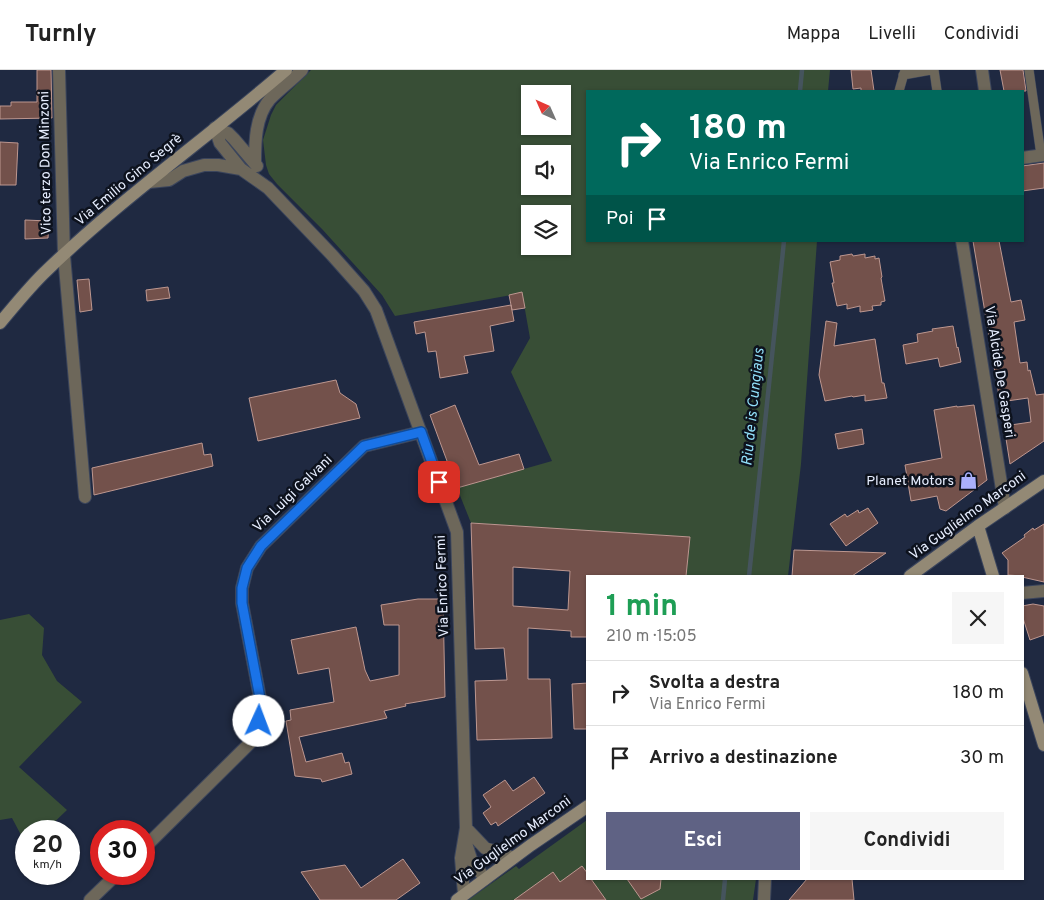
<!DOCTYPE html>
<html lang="it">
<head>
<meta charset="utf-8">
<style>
	body { margin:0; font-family:Overpass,sans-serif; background:#f6f6f6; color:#222; height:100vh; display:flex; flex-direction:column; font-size:19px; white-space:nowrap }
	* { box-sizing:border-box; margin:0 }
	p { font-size:16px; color:#767676 }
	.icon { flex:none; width:28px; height:28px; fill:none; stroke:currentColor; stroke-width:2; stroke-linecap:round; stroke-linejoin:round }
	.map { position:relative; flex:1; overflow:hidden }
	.details { position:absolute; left:586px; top:505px; width:438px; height:305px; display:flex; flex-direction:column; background:#fff; border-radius:0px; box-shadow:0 1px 4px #0004 }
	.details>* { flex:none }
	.banner { position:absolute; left:586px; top:20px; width:438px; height:152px; border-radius:0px; box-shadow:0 1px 4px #0004; background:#00695c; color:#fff; overflow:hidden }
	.needle { width:32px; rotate:315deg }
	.buttons { position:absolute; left:521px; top:15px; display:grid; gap:10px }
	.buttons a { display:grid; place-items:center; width:50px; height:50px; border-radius:0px; background:#fff; box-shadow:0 1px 4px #0004; font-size:25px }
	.speed { position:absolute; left:15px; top:750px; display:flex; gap:10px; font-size:25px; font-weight:700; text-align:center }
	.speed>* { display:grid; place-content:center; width:65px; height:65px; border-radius:50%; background:#fff; box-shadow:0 1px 4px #0004; line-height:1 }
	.speed small { font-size:12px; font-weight:400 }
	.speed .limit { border:8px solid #d22; background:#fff; color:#111 }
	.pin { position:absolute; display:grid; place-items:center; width:42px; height:42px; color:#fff; margin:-21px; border-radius:10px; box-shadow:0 2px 8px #0006 }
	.me { position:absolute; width:55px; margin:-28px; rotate:2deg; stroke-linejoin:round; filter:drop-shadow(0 0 4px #0008) }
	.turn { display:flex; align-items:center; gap:18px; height:105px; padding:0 20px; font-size:22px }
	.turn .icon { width:65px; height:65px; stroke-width:2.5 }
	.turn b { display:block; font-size:35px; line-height:42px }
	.then { display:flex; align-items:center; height:48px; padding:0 20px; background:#0003; gap:10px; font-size:19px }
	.round { display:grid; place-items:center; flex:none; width:52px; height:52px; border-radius:0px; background:#f6f6f6 }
	.overview { display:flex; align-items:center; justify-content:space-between; height:85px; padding:0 20px }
	h1 { font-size:30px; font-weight:700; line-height:38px; color:#1e9e55 }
	.primary-button { display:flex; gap:10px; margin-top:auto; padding:10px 20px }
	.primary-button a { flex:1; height:58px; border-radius:0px; background:#5f6284; color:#fff; font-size:20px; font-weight:700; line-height:58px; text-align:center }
	.primary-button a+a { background:#f6f6f6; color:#222 }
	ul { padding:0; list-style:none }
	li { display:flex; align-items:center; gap:15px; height:65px; padding:0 20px; border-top:1px solid #e0e0e0 }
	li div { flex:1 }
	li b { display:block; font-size:19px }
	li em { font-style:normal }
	header { display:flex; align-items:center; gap:30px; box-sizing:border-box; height:70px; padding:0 25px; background:#fff; border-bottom:1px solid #e0e0e0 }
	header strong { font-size:24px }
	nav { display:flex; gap:28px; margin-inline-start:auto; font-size:18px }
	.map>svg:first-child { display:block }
</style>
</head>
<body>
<header>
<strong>Turnly</strong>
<nav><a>Mappa</a><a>Livelli</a><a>Condividi</a></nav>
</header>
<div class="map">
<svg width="1044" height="830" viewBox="0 0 1044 830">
	<rect width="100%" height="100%" fill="#1f2941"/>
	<path fill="#384e36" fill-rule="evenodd" d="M311 0H830L828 21H588V171H817L801 394 788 506H686L690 467 471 453 457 418 552 391 511 302 530 268 522 223 395 246 382 225 322 159 277 114 269 104 266 95 263 70 271 45 276 35ZM530 24H562V56H530ZM530 84H562V116H530ZM530 144H562V176H530Z
		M29 544 44 558 42 585 57 611 82 632 19 697 67 740 45 761H26V780L24 783 21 765 12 748 0 750V550Z
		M587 750 588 809H756L753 830H468L516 796 519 799Z"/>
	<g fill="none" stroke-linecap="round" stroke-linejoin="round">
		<path stroke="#45545d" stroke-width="4.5" d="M800 21 802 0
			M749 506 784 171
			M723 830 725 809"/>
	</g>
	<path fill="#73514b" stroke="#bd9790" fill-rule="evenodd" d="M37 0H51L52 48 0 49V36H11V32H37Z
		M851 0H871L874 21H861V18L853 19Z
		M1000 0H1023L1026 21H1004Z
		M0 72 18 73 16 115H0Z
		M1044 93V118L1022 121V96Z
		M25 150 49 151 48 168 25 169Z
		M973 171H999L1011 232 1021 230 1025 250 1014 252 1020 293 1027 292 1028 301 1030 300 1036 325 1044 324V371L1010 394 1004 356 1031 352 1028 328 1000 332Z
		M852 184 853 186 865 184V188L875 186V189L879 188 882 207 881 208 885 231 881 232V235L872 236 873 240 860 242V236L847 239V234L837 236 832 213H834L830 192 840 190V186Z
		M89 209 92 240 80 242 77 210Z
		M168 217 170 228 147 231 146 220Z
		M522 222 525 238 512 240 509 225Z
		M511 235 514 251 490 256 494 281 464 286 468 303 440 308 436 281 428 282 425 262 416 264 414 252Z
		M826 251 837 253 834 276 875 269 882 313H884L887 328 865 331V325L853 327 852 326 825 331 819 305Z
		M953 256 957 278 958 277 961 292 940 297 938 288 906 294 903 275 918 272 917 264 933 261 932 259Z
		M336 310 340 323 356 334 360 348 258 371 249 328Z
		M455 335 479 395 519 384 524 399 457 418 430 345Z
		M974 335 987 410 946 441 940 439 937 426 911 431 905 395 942 388 934 340 957 336V337Z
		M862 359 864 374 838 379 835 364Z
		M202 373 204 385 211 384 213 396 94 425 92 398Z
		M868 438 878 453 846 476 830 454 845 444 847 447 858 440 859 443Z
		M471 453 690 467 686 506H588V567H571V561L528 558V609H550L552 668 477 670 475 611 507 610 504 578 475 579ZM513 497 570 501 568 540 513 536Z
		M1044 454V512L1022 507V506L1008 505V490L1002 483 1025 467 1024 465 1033 458 1034 460Z
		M794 480 860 482 886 483 852 506H792Z
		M418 529H443L445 627 405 634 406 636 384 641 387 648 299 667 306 692 342 683 345 693 349 692 352 704 322 712 321 709 295 706 286 651 291 650 290 640 334 632 329 598 298 604 291 570 356 557 365 600 370 611 399 605V555H384L381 535Z
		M1033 534 1044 536V565L1030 570 1022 545V536Z
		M588 613V659H574L572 614Z
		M534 707 545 723 498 756 496 752 491 755 483 743 491 737 483 725 505 710 513 721Z
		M403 789 420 813 396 830H320L301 802 345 795 361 818Z
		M582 796 588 804V809H591L606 830H514L553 802 560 812Z
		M627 809H661L660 819 641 829Z
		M807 809H852L854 830H789Z"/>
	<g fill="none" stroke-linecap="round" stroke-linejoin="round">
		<defs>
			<path id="lane" d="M934 0 937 21
				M1029 0 1041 85
				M903 5 931 0
				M899 21 905 0"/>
			<path id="street" d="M59 0 64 185 85 427
				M982 0 985 21
				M215 58 228 63 234 69 257 96
				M215 58 220 73 241 99
				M1022 88 1044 85
				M255 93C255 72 255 47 270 29 280 19 292 10 302 0
				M149 112 169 110 183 101 204 95H218L241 99 268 118 332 185 364 221 376 240 457 462 466 758 461 788 464 824
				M962 171 1005 438
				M1022 523 1044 521
				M466 758 485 778 513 788
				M466 773 471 789 485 809
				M144 778 251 672 259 651 260 628 242 533V518L247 498 261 476 364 376 421 362
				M90 830 117 804
				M764 830 765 809"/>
			<path id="secondary" d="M0 253C14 236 28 219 43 204 119 130 206 69 286 0
				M978 456 993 506
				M910 506 978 456 1044 411
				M1022 603 1044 675
				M457 830 531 775 588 736"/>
		</defs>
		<use href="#lane" stroke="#3b455c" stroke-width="10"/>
		<use href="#street" stroke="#3b455c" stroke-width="14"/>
		<use href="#secondary" stroke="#3b455c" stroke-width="14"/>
		<use href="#lane" stroke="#6d675a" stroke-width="9"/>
		<use href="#street" stroke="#6d675a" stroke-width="12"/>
		<use href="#secondary" stroke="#938975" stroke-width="12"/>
	</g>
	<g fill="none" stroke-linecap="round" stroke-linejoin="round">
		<defs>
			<path id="route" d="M259 651 260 628 242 533V518L247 498 261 476 364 376 421 362 439 412"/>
		</defs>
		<use href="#route" stroke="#114b97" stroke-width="12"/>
		<use href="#route" stroke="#1a73e8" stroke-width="9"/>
	</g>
	<defs>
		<symbol id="shop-bare" viewBox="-9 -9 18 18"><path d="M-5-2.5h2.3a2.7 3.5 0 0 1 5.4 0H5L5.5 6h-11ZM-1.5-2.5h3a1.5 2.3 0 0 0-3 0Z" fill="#aab0fb" stroke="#0d121d" stroke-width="2.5" paint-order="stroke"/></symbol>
	</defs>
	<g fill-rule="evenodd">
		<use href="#shop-bare" x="956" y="398" width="25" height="25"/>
	</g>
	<g text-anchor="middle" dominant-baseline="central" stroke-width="5" stroke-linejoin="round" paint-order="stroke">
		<g font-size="14" fill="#e7eeff" stroke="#0d121d">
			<text transform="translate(46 93) rotate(-91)">Vico terzo Don Minzoni</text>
			<text transform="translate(129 110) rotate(-40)">Via Emilio Gino Segrè</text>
			<text transform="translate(999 302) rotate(81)">Via Alcide De Gasperi</text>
			<text transform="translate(293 424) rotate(-44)">Via Luigi Galvani</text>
			<text transform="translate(968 446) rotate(-36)">Via Guglielmo Marconi</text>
			<text transform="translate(443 516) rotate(-92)">Via Enrico Fermi</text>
			<text transform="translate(513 771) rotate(-36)">Via Guglielmo Marconi</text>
		</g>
		<g font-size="14" fill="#e7eeff" stroke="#0d121d" text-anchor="end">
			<text x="954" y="411">Planet Motors</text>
		</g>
		<g font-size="15" font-style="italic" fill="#91dff9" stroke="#0d121d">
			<text transform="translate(754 337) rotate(-84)">Riu de is Cungiaus</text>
		</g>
	</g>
</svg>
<div class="buttons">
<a><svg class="needle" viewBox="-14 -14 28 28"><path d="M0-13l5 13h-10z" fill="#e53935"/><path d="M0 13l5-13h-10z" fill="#767676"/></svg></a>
<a><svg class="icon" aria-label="sound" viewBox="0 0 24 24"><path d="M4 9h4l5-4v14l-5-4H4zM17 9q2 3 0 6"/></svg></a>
<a><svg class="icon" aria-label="layers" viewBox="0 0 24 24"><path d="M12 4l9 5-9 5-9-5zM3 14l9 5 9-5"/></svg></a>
</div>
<div class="speed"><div>20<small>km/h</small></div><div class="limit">30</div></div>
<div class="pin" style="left:439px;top:412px;background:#d93025"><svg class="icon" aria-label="arrive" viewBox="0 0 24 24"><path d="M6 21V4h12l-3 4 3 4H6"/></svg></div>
<svg class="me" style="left:259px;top:651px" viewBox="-20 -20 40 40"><circle r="19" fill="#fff"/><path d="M0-13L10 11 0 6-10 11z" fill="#1a73e8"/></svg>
<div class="banner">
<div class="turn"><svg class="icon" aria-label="right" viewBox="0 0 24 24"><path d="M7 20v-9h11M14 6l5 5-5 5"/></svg><div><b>180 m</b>Via Enrico Fermi</div></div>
<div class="then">Poi<svg class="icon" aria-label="arrive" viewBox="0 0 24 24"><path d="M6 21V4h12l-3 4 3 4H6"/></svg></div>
</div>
<section class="details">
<div class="overview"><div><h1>1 min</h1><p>210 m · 15:05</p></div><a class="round"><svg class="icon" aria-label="close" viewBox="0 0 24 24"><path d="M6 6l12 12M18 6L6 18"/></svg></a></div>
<ul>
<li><svg class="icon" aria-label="right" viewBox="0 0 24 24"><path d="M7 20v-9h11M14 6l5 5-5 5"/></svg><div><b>Svolta a destra</b><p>Via Enrico Fermi</p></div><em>180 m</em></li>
<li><svg class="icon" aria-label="arrive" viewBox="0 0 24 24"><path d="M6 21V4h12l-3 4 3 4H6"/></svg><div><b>Arrivo a destinazione</b></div><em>30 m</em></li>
</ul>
<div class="primary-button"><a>Esci</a><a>Condividi</a></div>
</section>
</div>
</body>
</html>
